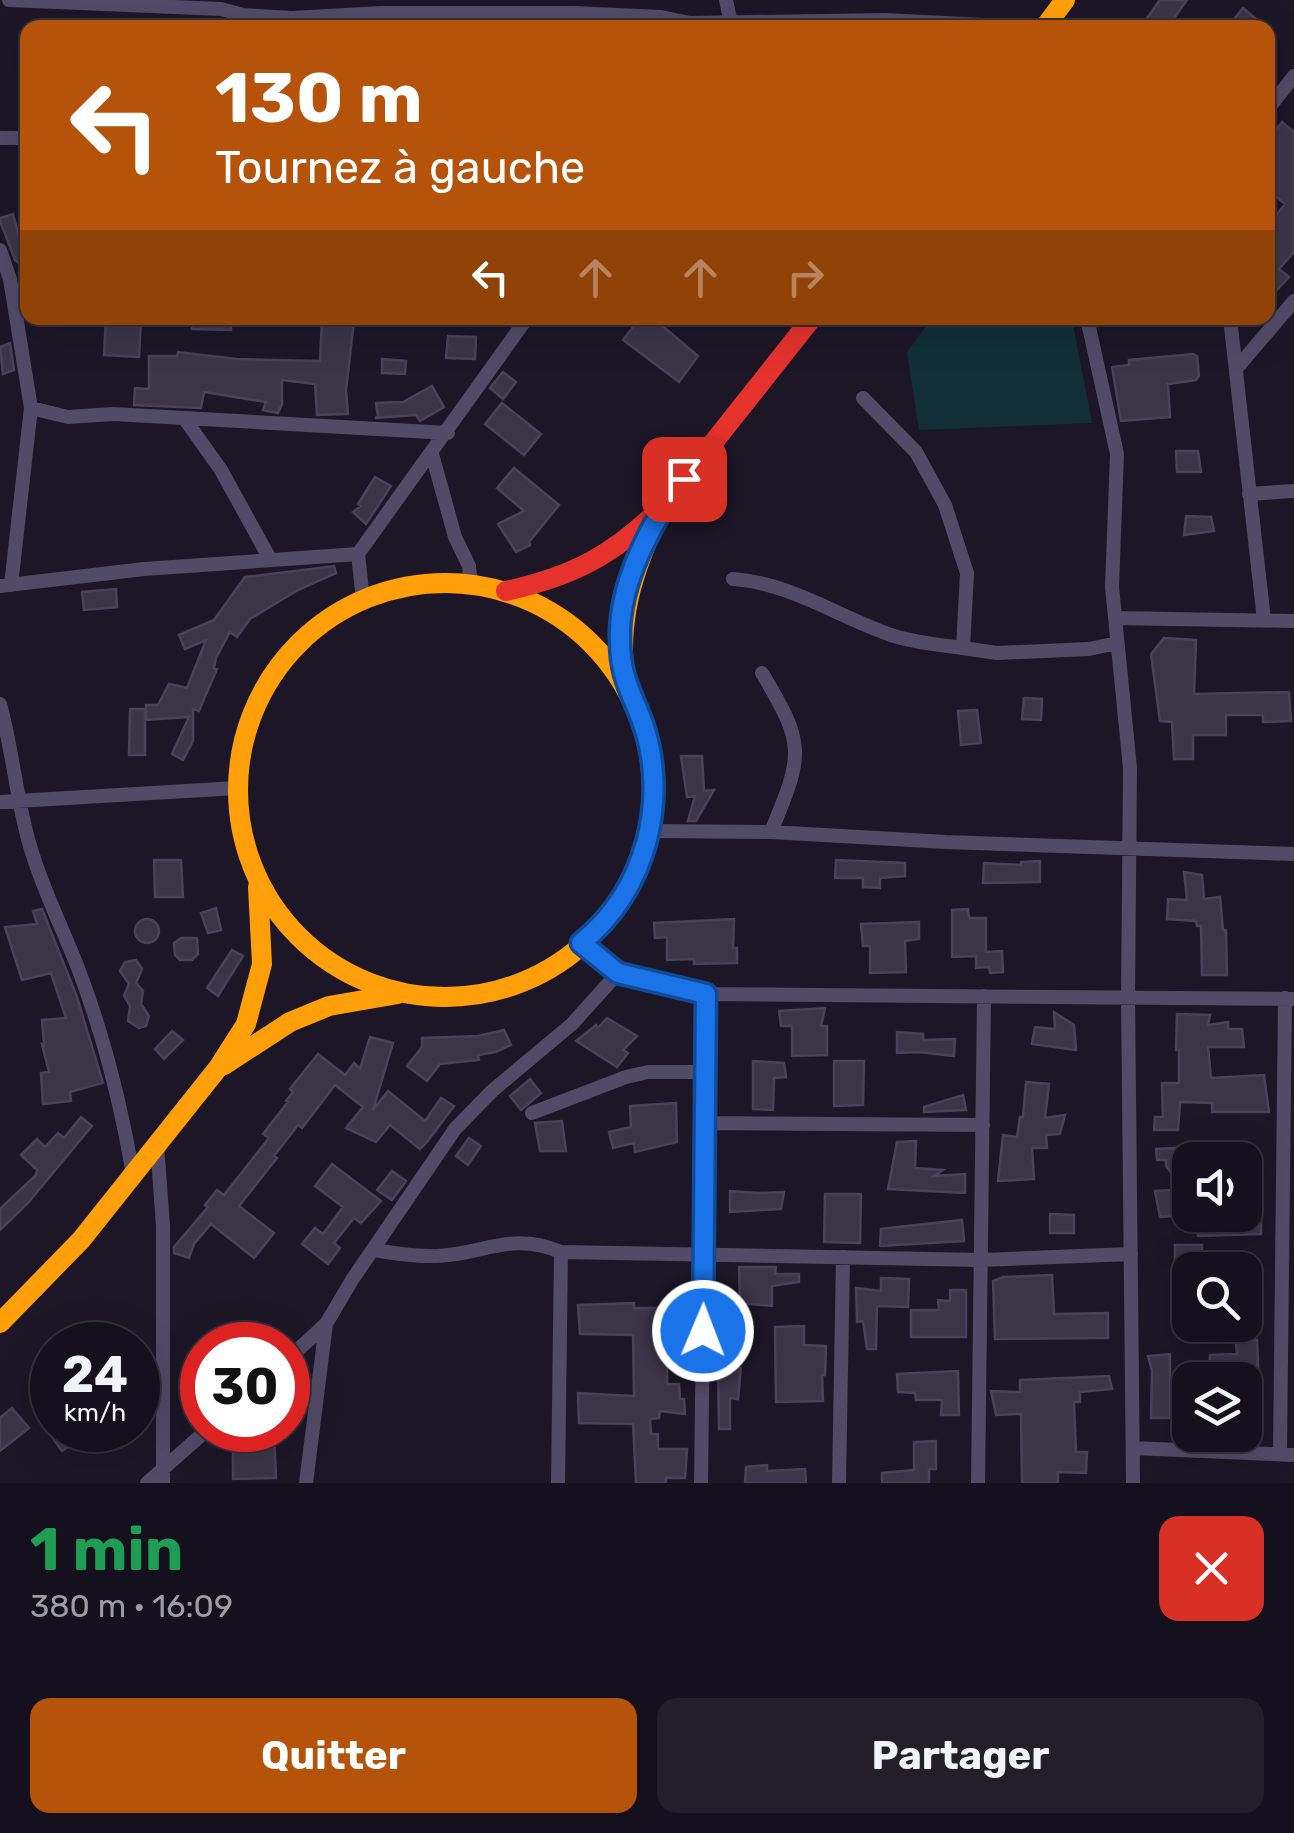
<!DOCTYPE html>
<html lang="fr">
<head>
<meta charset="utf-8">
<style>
	body { margin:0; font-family:Rubik,sans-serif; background:#221e2a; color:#f1f3f6; height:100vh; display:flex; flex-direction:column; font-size:38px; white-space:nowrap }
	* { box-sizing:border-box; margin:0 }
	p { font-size:32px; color:#9d9da4 }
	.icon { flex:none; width:55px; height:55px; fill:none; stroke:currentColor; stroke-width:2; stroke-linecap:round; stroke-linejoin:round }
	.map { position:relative; height:1483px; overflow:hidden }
	.drawer { display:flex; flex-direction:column; background:#15101d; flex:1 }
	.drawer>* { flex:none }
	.guide { position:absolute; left:20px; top:20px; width:1255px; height:305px; border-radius:20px; box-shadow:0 10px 40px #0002,0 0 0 2px #34303b; background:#b45309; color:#fff; overflow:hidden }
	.tools { position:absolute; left:1172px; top:1142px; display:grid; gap:20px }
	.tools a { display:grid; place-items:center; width:90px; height:90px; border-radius:20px; background:#15101d; box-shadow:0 10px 40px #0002,0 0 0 2px #34303b; font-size:50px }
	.speed { position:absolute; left:30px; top:1322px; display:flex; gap:20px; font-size:50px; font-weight:700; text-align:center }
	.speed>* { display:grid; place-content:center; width:130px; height:130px; border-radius:50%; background:#15101d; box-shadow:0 10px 40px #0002,0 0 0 2px #34303b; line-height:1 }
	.speed small { font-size:25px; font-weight:400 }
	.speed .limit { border:15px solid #d22; background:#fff; color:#111 }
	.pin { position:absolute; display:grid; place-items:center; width:85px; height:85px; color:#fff; margin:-42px; border-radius:20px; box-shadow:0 5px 15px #0006 }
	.me { position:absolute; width:110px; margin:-55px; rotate:1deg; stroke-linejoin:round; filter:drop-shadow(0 0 8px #0008) }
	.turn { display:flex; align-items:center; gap:35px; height:210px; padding:0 30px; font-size:45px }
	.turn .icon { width:130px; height:130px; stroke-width:2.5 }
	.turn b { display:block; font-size:70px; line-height:85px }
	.lanes { display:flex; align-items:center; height:95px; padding:0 30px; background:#0003; justify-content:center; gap:50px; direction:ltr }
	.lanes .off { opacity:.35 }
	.round { display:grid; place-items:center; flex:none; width:105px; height:105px; border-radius:20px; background:#221e2a }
	.summary { display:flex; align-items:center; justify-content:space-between; height:170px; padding:0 30px }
	h1 { font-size:60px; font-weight:700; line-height:75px; color:#1e9e55 }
	.primary-button { display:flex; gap:20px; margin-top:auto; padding:20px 30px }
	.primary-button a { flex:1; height:115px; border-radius:20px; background:#b45309; color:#fff; font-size:40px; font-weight:700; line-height:115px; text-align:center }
	.primary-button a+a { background:#221e2a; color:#f1f3f6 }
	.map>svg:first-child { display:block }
</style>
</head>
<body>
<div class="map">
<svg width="1294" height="1483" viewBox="0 0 1294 1483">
	<rect width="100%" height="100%" fill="#1c1627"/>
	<path fill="#122f37" d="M932 318 1072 319 1092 423 919 430 907 352Z"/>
	<path fill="#3c3548" stroke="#4a415a" stroke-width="2.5" d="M1160 0H1187L1167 28H1140Z
		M1243 8 1267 28H1227Z
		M1282 122 1294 132V252L1279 269 1289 277 1277 290 1268 281V274L1274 266 1268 261V226L1285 204 1268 190V140Z
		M13 214 19 236 28 234V271L15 260 0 221V218Z
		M106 318H141L139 357 104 355Z
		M192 318H231V330L192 329Z
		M640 318H653L698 356 679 382 623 340Z
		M322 320 354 321 346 390 348 414 317 415 315 384 282 380V404L278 413 263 410 266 402 204 392 201 408 134 405 135 388 149 389V356H177L178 352 237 359 320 361Z
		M448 336 476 337 475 359 446 358Z
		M10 343 14 370 3 374 0 347Z
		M1193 354 1197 356 1199 376 1196 380 1168 384 1170 417 1121 421 1112 367 1129 365V360Z
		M382 359 406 361 405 374 382 373Z
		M503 372 516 382 503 399 490 388Z
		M432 386 444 407 420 421 416 415 375 418 378 417 376 403 403 402Z
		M502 403 541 434 524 455 485 424Z
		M1176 451H1198L1201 472H1177Z
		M514 468 559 505 529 542 530 545 516 552 498 524 524 511 497 488Z
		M375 477 391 486 366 524 353 512 361 506 358 504Z
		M1186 516 1211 517 1214 531 1184 535Z
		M334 566 336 573 298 590 250 619 237 637 230 632 216 658 214 668 217 669 199 711 193 709V741L183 760 172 754 189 717 146 720V705H158L169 684 187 688 206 640 185 649 179 635 214 620 245 577Z
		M116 589 117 607 84 610 82 592Z
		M1164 638 1196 640 1194 694 1289 692 1291 721 1263 722V715H1226V735H1193V759H1174L1172 722 1160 721 1151 654Z
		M1024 698 1042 699 1041 720 1022 719Z
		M130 709H145V755H129Z
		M977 710 981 743 961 745 958 711Z
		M681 756H702L704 791 714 790 696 821H688L695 796 687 797Z
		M154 860H181L183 897H155Z
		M836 860 905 863V876L880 878V888L863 887V878H835Z
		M1040 861V882L983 883 984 863 1021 865V862Z
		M1184 872 1202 875 1204 899 1220 897 1223 930H1226L1227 975H1202L1201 926H1197L1196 921 1167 919 1168 899 1187 900Z
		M216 908 221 930 208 933 201 913Z
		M42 909 77 997 103 1083 70 1092 71 1101 43 1104 41 1073 49 1072 42 1044 44 1045 42 1020 66 1018 51 973 22 980 5 927 37 924 33 911Z
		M968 909 969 918H986V952L1002 951 1003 972 990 973 989 967 976 968V956L952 957V910Z
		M734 919 733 948H737V963L694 964V959L667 960V937L655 938 654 923Z
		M135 931a12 12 0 1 1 24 0a12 12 0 1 1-24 0Z
		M919 922V939L905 941 906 972 870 973V946H863L861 924Z
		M181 938H197L198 954 192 960H180L175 955 174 943Z
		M232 950 243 956 218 996 207 988Z
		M136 960 142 969 136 983 143 991 141 1004 149 1016 146 1026 139 1028 128 1021 130 1006 124 996 129 984 120 971 125 962Z
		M825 1008 821 1026H827V1055L792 1056V1026H781L779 1011Z
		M1054 1012 1074 1025 1076 1050 1032 1044 1035 1027 1055 1029Z
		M1177 1014 1210 1015 1208 1025 1228 1022V1029H1242L1244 1047H1208L1211 1078 1264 1075 1269 1112H1212V1103L1180 1102 1178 1130H1154L1155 1117H1163L1162 1083H1179V1050H1176Z
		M607 1018 637 1036 623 1050 628 1053 617 1067 576 1041 596 1025 598 1028Z
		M504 1030 511 1045 496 1052 478 1055 479 1060 440 1064 427 1081 407 1066 422 1047V1038L478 1036Z
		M172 1031 183 1040 164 1059 155 1049Z
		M897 1032 923 1034V1040L955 1039 954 1056 918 1052 897 1053Z
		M370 1037 393 1043 373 1110 388 1091 425 1121 441 1098 454 1106 427 1142 420 1149 390 1125 376 1142 346 1128 363 1107 335 1085 302 1128 298 1125 274 1156 277 1158 239 1206 274 1233 254 1258 211 1224 194 1244 189 1258 174 1253V1247L208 1207 205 1205 217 1190 224 1195 269 1138 263 1134 288 1102 286 1101 293 1092 290 1089 318 1054 345 1075 354 1063 360 1069Z
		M753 1061 784 1063 786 1077 774 1078 773 1110 753 1109Z
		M834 1061H864L863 1105 834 1106Z
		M530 1079 541 1093 521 1110 510 1096Z
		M1026 1082 1049 1084 1045 1118 1065 1115 1060 1134 1046 1135 1047 1148H1032L1034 1179 998 1181 1003 1135 1017 1137 1020 1117H1023Z
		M963 1095 966 1110 924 1112V1107Z
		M676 1103 677 1142 635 1152 634 1143 613 1148 609 1132 631 1127 630 1106Z
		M81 1117 92 1126 28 1203 0 1230V1209L36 1175 37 1170 21 1155 37 1139 45 1147 58 1133 64 1138Z
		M562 1121 566 1151H540L535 1123Z
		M469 1138 481 1146 468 1165 456 1156Z
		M916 1141 915 1168 943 1170 934 1176 965 1174V1193L888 1189 897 1142Z
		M1211 1146 1210 1160H1190V1175H1173L1166 1166V1160H1157L1156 1149Z
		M332 1164 381 1201 361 1223 354 1218 334 1243 340 1248 328 1264 302 1244 315 1228 323 1234 343 1207 315 1186Z
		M392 1171 406 1181 392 1200 377 1190Z
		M1174 1190 1176 1216 1160 1217 1155 1191Z
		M730 1191 759 1193 784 1192 781 1209 730 1212Z
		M825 1194H861L860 1243 824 1242Z
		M1245 1208H1261V1234L1198 1236 1197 1220H1209V1215H1245Z
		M1050 1214 1074 1215V1233H1050Z
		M962 1220 964 1241 880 1246 881 1229Z
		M1175 1245H1202V1267H1175Z
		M739 1267H776L775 1274H799V1282L772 1286V1306L740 1303Z
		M1052 1275 1054 1314 1108 1313V1338L995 1339 993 1281 1003 1277Z
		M881 1278 909 1279 908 1307 877 1306 876 1349H867L863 1321 857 1322 856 1288 881 1291Z
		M950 1290H966V1337H911V1310H939L938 1300 950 1301Z
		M634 1303V1308H667V1384H679L680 1399H684L685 1414 660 1411 659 1418 650 1419 651 1434H658V1449H687L685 1478H666V1483H636L633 1424 579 1423 578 1393 634 1396 633 1335 580 1334 578 1305Z
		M804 1326V1345L826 1346 825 1375H822L823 1401 776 1402 775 1327Z
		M1257 1340 1259 1387 1245 1388V1380H1209L1210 1355 1237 1354 1236 1342Z
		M1170 1354V1418H1151L1152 1371 1148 1356Z
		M718 1355H737L736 1367 741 1368 738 1399 730 1398V1429H719Z
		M958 1371 959 1415H941L942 1400H916L915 1393 898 1392 897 1374Z
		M1109 1376 1112 1389 1080 1392V1402H1074L1076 1452H1087L1086 1473 1058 1472V1483H1022L1021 1414 996 1415 991 1391 1020 1392V1380Z
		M12 1408 29 1428 0 1451V1418Z
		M47 1430H70L77 1440 62 1451Z
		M240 1430H274L276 1478 233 1479V1449L227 1443Z
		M936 1441V1469H929V1483H882V1473L914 1470V1442Z
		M767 1465V1471L805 1469 806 1483H745L746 1467Z"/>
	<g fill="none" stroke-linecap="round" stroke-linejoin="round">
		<path stroke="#524b68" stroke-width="14" d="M9 0 221 9 243 15 292 18 381 13H573L661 17 690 23 885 20 1044 28
			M726 0 732 28
			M1268 109 1294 76
			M0 138H28
			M0 250 10 279 31 408 11 585
			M1087 318 1117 454 1112 587 1130 768 1128 997 1133 1483
			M1230 318 1264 620
			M1236 369 1294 301
			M863 398 916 452 945 505 967 573 963 648 997 653 1089 649 1117 643
			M31 408 68 417 113 414 448 433
			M184 418 221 470 270 559
			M432 454 455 537 469 566 471 585
			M1249 494 1294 491
			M733 579C791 583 840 618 894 636 917 643 940 645 963 648
			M0 586 144 569 358 554
			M363 600 358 554 527 318
			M1115 618 1294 621
			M762 673C806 746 803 754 771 832
			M0 704C13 751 16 799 30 846 42 888 62 927 78 968 104 1036 121 1104 133 1175
			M0 802 237 788
			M650 831 771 832 946 842 1294 854
			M581 943 618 973
			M532 1113 626 1077 648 1072H706
			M705 1123 983 1125
			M157 1144 163 1226V1483
			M373 1250C394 1253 415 1257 437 1256 485 1254 511 1231 561 1252L981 1260 1131 1254
			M288 1359 326 1324 352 1280 455 1129 492 1091 572 1024 618 973 707 994 1294 999
			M1133 1448 1294 1455
			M1280 1452 1285 998
			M147 1483 207 1430
			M306 1483 326 1324
			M558 1483 561 1252
			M701 1483 707 994
			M839 1483 843 1257
			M978 1483 984 996"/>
		<path stroke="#ff9f0a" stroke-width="20" d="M1044 28 1065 0
			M238 790a207 207 0 1 1 414 0a207 207 0 1 1-414 0Z
			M625 680C617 620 633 571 658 517
			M224 1065 290 1022 329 1006 398 994
			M0 1323 81 1240 218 1068 246 1024 262 964 258 887"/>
		<path stroke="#e5322d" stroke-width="20" d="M506 591C574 576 613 555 663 506L812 318"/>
	</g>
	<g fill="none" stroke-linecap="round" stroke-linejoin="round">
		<defs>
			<path id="route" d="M684 479C651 522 618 584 620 640 620 675 630 690 642 721 670 799 646 891 581 943L618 973 706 994 703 1331"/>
		</defs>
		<use href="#route" stroke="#114b97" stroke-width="25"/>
		<use href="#route" stroke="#1a73e8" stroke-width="18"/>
	</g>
</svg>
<div class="tools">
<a><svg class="icon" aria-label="sound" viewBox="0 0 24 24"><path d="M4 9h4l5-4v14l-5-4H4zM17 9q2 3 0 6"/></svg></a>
<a><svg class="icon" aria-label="search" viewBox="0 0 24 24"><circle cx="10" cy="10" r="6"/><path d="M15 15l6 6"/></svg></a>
<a><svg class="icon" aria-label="layers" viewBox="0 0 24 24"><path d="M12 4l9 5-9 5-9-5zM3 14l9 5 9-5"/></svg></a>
</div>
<div class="speed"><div>24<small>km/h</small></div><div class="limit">30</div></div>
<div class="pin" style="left:684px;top:479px;background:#d93025"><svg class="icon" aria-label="arrive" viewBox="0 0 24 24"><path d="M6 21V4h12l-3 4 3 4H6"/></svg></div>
<svg class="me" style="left:703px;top:1331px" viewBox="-20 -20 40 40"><circle r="17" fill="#1a73e8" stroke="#fff" stroke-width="3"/><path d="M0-11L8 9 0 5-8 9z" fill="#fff"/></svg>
<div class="guide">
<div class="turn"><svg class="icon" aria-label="left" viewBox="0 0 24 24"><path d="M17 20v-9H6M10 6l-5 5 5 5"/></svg><div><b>130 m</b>Tournez à gauche</div></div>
<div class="lanes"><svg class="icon" aria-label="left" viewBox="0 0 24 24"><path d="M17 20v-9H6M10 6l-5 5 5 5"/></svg><svg class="icon off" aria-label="ahead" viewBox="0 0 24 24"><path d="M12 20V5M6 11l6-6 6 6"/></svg><svg class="icon off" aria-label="ahead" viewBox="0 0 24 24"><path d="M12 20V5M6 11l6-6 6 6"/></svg><svg class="icon off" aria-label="right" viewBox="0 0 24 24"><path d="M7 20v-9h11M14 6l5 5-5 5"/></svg></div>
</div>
</div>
<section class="drawer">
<div class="summary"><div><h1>1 min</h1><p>380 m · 16:09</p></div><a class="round" style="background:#d93025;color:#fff"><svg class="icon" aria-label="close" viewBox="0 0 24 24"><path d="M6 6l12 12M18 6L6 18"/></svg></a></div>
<div class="primary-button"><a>Quitter</a><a>Partager</a></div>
</section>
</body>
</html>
